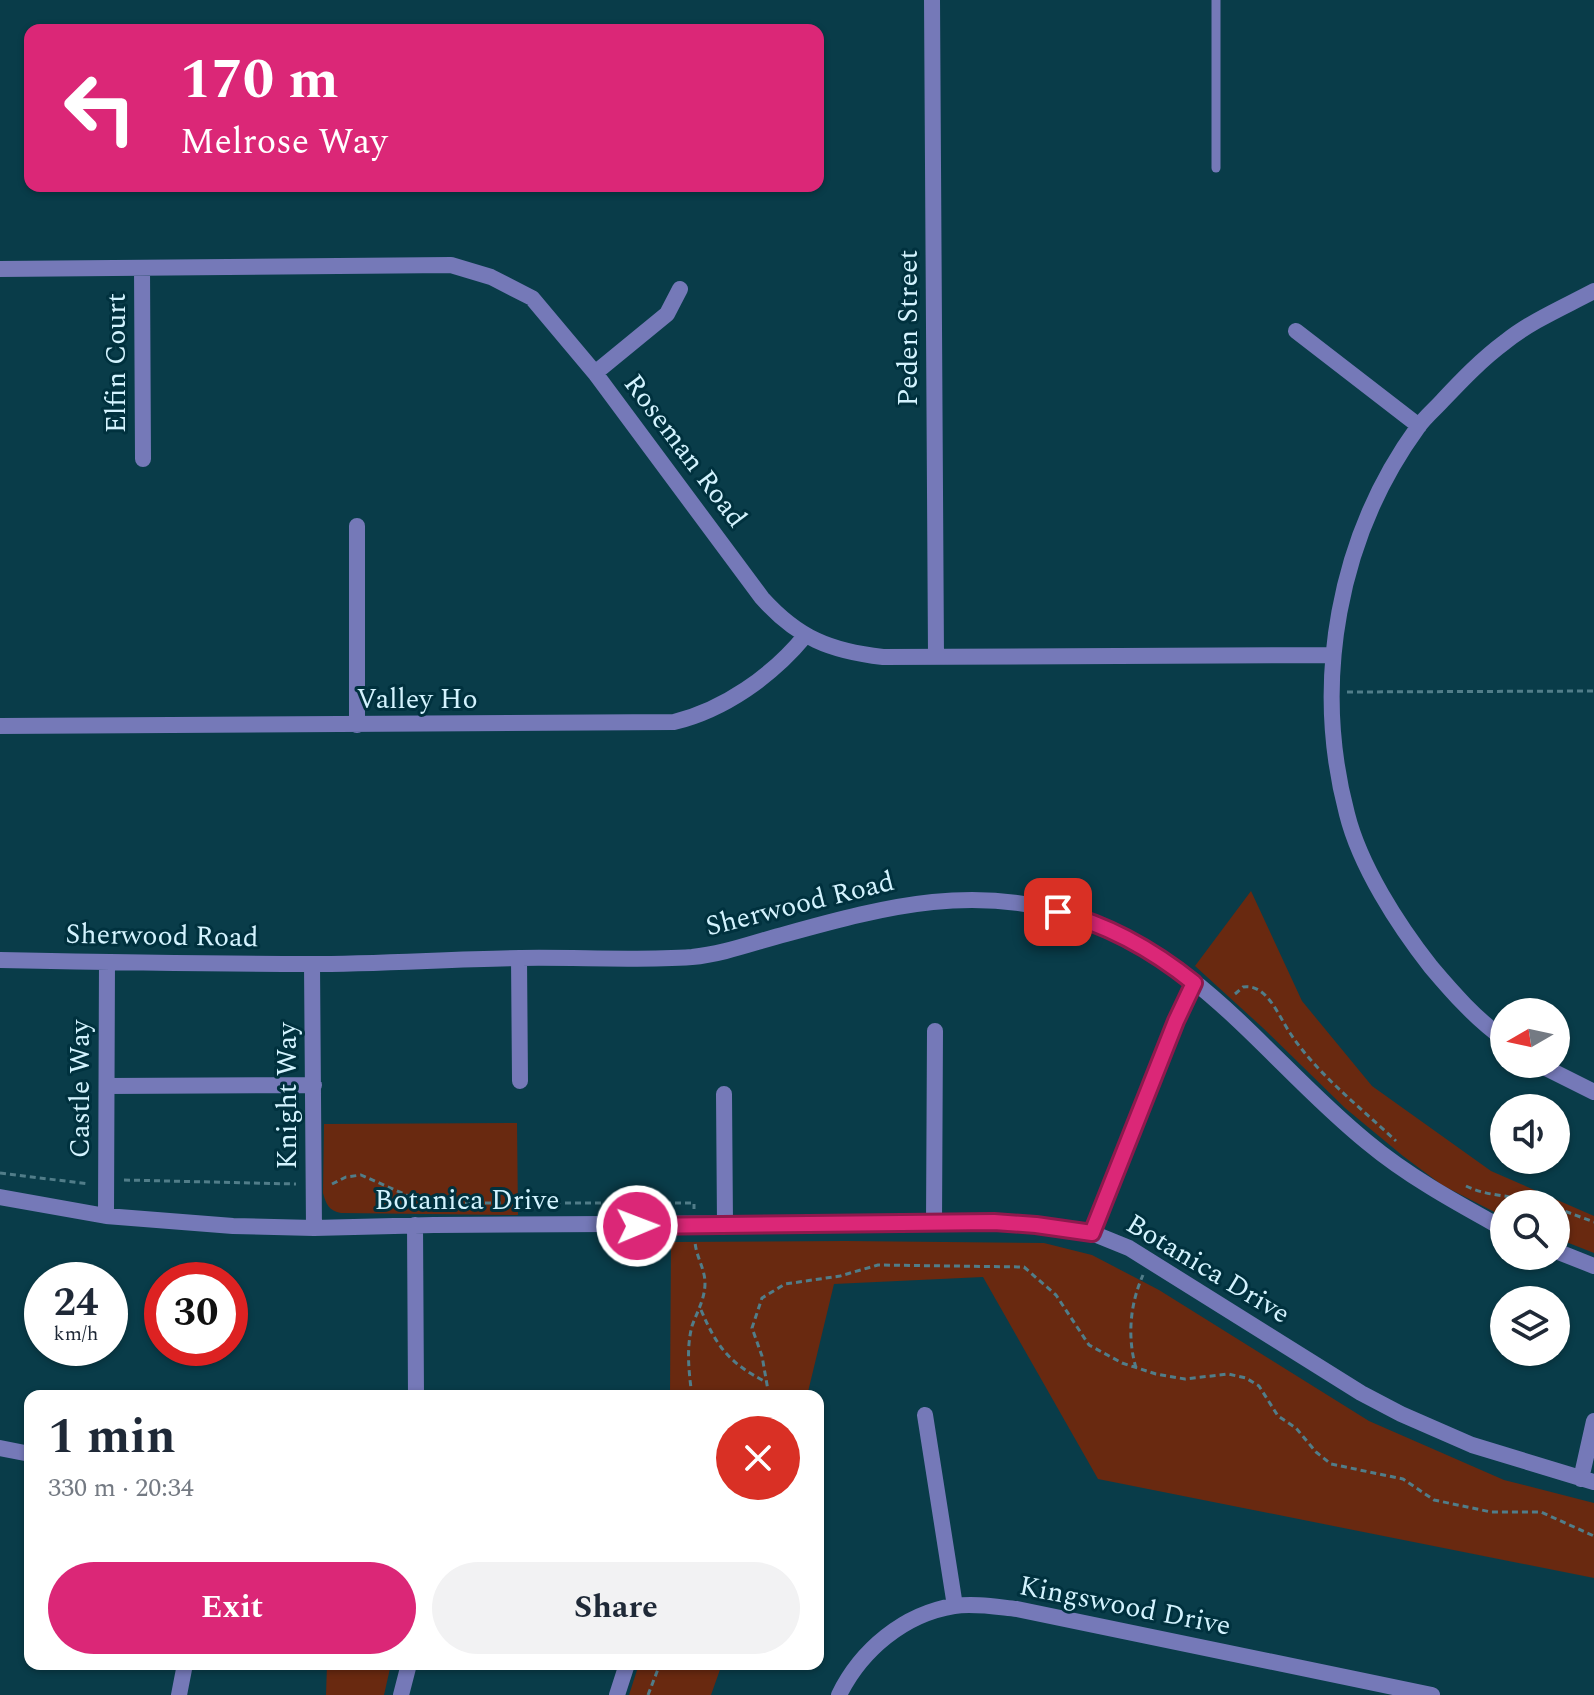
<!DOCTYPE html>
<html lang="en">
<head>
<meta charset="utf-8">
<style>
	body { margin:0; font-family:Spectral,serif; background:#f2f2f3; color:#1f2937; height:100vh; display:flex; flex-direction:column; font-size:30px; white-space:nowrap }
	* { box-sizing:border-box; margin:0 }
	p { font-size:26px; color:#747a83 }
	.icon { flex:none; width:44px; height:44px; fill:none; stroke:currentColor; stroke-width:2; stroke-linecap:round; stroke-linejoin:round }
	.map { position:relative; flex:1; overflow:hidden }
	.drawer { position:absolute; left:24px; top:1390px; width:800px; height:280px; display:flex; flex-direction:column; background:#fff; border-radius:16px; box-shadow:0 2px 6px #0004 }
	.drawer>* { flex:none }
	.top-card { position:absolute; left:24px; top:24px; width:800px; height:168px; border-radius:16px; box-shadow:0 2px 6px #0004; background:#db2777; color:#fff; overflow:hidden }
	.needle { width:52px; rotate:261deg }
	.tools { position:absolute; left:1490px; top:998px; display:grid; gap:16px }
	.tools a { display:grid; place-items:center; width:80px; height:80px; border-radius:50%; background:#fff; box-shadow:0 2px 6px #0004; font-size:40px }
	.speed { position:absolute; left:24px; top:1262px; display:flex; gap:16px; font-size:40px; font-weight:700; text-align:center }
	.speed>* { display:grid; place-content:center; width:104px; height:104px; border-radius:50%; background:#fff; box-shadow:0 2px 6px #0004; line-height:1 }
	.speed small { font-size:20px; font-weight:400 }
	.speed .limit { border:12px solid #d22; background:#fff; color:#111 }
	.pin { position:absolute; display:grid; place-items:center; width:68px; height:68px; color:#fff; margin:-34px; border-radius:16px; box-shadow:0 4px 12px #0006 }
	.me { position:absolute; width:88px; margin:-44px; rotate:89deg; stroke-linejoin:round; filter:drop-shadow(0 0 6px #0008) }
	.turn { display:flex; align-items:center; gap:28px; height:168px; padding:0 24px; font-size:36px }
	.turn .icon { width:104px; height:104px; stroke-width:2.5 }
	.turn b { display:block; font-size:56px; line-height:68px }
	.round { display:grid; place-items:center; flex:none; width:84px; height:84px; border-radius:42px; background:#f2f2f3 }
	.overview { display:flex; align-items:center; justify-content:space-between; height:136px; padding:0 24px }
	h1 { font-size:48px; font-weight:700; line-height:60px }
	.primary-button { display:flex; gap:16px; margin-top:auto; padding:16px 24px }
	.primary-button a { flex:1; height:92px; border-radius:48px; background:#db2777; color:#fff; font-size:32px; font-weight:700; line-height:92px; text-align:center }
	.primary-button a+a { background:#f2f2f3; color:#1f2937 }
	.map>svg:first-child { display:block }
</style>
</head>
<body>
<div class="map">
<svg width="1594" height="1695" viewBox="0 0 1594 1695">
	<rect width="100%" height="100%" fill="#093c49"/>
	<path fill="#692910" d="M1251 891 1302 1001 1372 1086 1491 1171 1594 1216V1253L1556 1238V1204H1504V1217L1442 1185 1403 1156 1345 1108 1263 1028 1195 966Z
		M517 1123 518 1215 341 1213C329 1211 326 1204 323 1193L324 1124Z
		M846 1241 1044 1243 1092 1255 1159 1290 1369 1421 1504 1480 1594 1503V1578L1098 1479 983 1277 834 1284 807 1396H670L671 1242Z
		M327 1664H391L384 1695H326Z
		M639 1664H722L711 1695H629Z"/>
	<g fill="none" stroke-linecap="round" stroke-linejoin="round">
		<path stroke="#517d89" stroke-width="3" stroke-dasharray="6 4" stroke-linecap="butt" d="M1347 692 1594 691
			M1235 994 1243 987C1267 983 1279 1017 1290 1033 1317 1074 1360 1107 1396 1141
			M0 1173 89 1184
			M124 1180 296 1184
			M332 1184 346 1177 361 1175 411 1197 435 1203V1209
			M1466 1186C1490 1198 1519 1195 1545 1204
			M435 1203H694V1209
			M1556 1208 1594 1222
			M701 1310C717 1347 729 1363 766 1382
			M1136 1368C1127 1337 1130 1304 1143 1275
			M692 1396C689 1373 686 1349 692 1326 697 1312 705 1299 705 1283 705 1268 695 1255 695 1240
			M769 1396 762 1356 752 1328 762 1298 785 1284 840 1276 878 1265 1024 1267 1056 1295 1089 1345 1122 1363 1156 1374 1185 1379 1228 1374 1246 1378 1259 1386 1278 1416 1296 1428 1316 1452 1331 1464 1403 1479 1434 1500 1491 1512H1541L1594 1536
			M648 1695 660 1664"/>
		<path stroke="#7579b8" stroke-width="9" d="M1216 0V168"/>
		<path stroke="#7579b8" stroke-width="16" d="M932 0 936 656
			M142 268 143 459
			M0 269 451 265 491 277 532 298 595 373 762 598C798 638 830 651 883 657L1333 655
			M1296 331 1419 426
			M595 373 667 314 680 289
			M357 526V725
			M0 726 674 722C724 710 772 676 805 636
			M519 958 520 1081
			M0 960C103 962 206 964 309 964 380 964 450 959 521 958 577 957 635 961 692 957 724 954 755 942 786 934 887 906 978 882 1081 918 1203 959 1272 1065 1367 1142 1409 1177 1457 1203 1504 1229
			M312 964 314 1228
			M1504 1039C1476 1019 1453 993 1431 967 1398 925 1360 866 1347 814 1312 682 1338 537 1418 427 1425 417 1435 409 1443 400 1462 380 1482 359 1505 342 1531 321 1564 307 1594 291
			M1538 1064 1594 1092
			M107 1086 314 1085
			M724 1094 725 1225
			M0 1197 106 1216 233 1226 314 1228 434 1225 994 1222 1036 1225 1092 1233 1129 1248 1361 1393 1401 1414 1472 1445 1594 1482
			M106 1216 107 962
			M934 1223 935 1031
			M415 1225 416 1396
			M1092 1233 1176 1021 1194 983
			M1556 1251 1594 1266
			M925 1415 955 1606
			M0 1448 30 1454
			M1581 1479 1594 1421
			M179 1695 185 1664
			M401 1695 409 1664
			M617 1695 627 1664
			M839 1695C861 1650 904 1614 954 1606 975 1603 997 1607 1017 1609L1432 1695"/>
	</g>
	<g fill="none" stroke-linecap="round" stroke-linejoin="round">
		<defs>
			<path id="route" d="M637 1226 994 1222 1036 1225 1092 1233 1176 1021 1194 983C1153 950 1110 925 1058 912"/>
		</defs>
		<use href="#route" stroke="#8e194d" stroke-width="20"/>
		<use href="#route" stroke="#db2777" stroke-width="14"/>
	</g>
	<g text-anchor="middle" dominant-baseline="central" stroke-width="6" stroke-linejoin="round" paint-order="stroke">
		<g font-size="28" fill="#d3f3fe" stroke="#00313e">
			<text transform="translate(908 328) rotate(-90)">Peden Street</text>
			<text transform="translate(116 363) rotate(-90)">Elfin Court</text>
			<text transform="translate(685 451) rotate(53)">Roseman Road</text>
			<text x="417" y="699">Valley Ho</text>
			<text transform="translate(800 904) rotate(-14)">Sherwood Road</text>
			<text transform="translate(162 936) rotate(1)">Sherwood Road</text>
			<text transform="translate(80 1089) rotate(-90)">Castle Way</text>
			<text transform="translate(287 1096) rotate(-90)">Knight Way</text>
			<text x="467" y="1200">Botanica Drive</text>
			<text transform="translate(1208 1269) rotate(31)">Botanica Drive</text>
			<text transform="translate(1125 1606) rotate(11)">Kingswood Drive</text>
		</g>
	</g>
</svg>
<div class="tools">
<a><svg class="needle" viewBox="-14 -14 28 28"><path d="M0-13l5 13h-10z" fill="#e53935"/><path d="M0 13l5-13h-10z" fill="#747a83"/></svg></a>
<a><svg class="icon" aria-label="sound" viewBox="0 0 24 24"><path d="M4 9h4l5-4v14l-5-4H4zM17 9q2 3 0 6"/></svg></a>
<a><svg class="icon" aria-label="search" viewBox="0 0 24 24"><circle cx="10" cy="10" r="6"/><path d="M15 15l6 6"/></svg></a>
<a><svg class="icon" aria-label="layers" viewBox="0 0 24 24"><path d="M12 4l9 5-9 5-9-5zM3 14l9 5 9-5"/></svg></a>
</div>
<div class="speed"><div>24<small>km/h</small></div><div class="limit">30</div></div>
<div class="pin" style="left:1058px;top:912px;background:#d93025"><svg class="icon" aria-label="arrive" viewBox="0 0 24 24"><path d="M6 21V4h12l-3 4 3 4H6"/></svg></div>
<svg class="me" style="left:637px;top:1226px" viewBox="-20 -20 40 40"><circle r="17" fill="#db2777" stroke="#fff" stroke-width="3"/><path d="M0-11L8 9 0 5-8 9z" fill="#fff"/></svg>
<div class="top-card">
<div class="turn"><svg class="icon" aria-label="left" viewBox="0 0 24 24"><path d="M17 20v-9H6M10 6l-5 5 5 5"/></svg><div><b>170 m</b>Melrose Way</div></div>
</div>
<section class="drawer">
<div class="overview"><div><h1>1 min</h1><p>330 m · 20:34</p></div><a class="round" style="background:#d93025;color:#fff"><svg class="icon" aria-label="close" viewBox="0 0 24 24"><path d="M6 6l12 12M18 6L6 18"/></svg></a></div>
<div class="primary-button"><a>Exit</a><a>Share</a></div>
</section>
</div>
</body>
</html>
